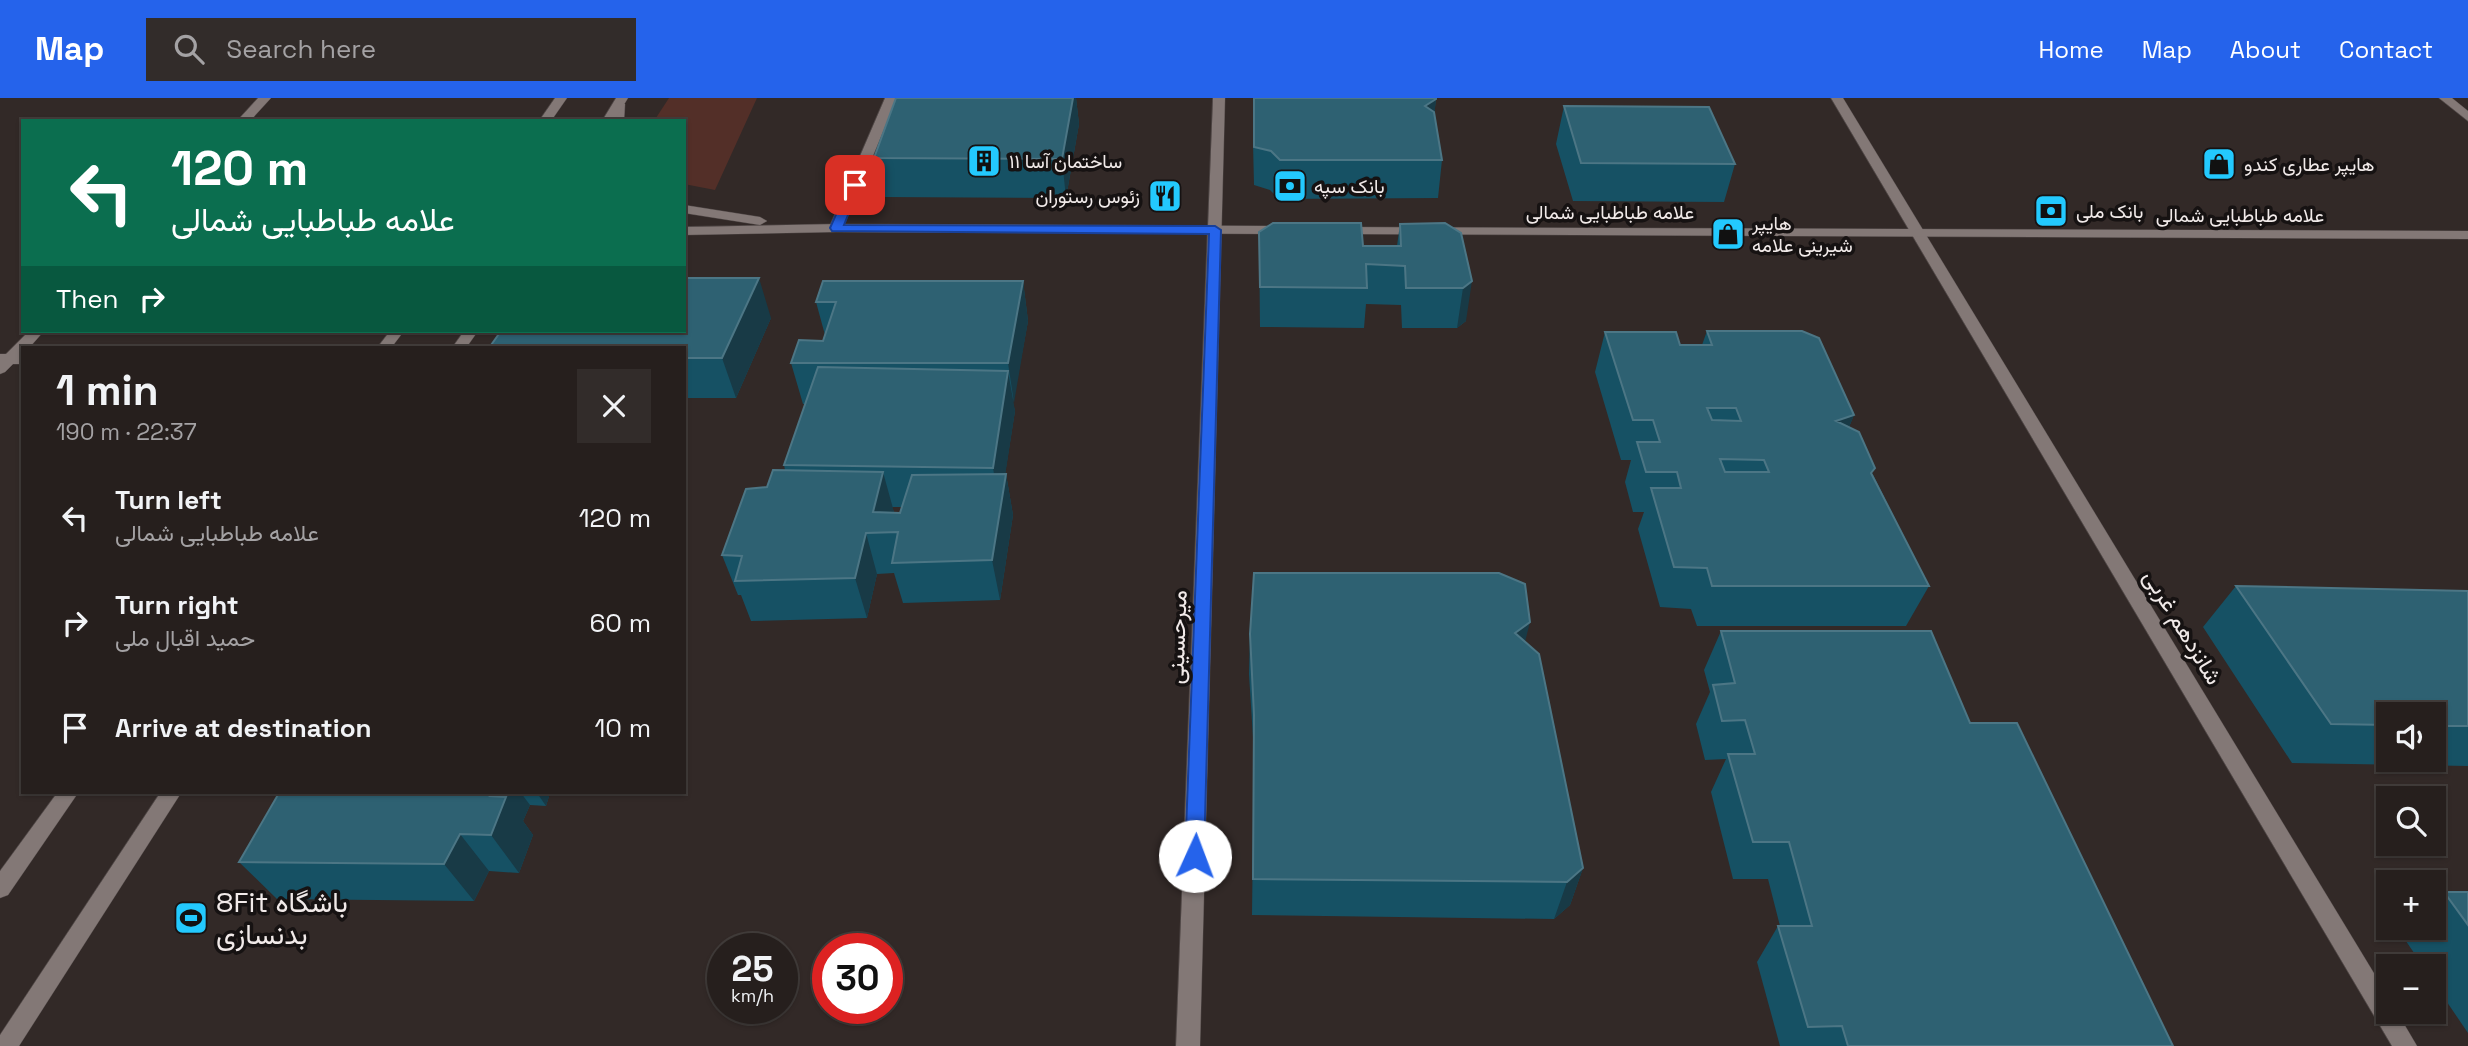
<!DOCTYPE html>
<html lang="en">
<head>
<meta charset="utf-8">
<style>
	body { margin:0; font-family:"Space Grotesk",Vazirmatn,sans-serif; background:#322c2a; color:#f1f3f6; height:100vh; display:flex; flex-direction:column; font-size:26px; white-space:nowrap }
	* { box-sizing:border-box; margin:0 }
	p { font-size:23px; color:#a4a2a4 }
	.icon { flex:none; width:38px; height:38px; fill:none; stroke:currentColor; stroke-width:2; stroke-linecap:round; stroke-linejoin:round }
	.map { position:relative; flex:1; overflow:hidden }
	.panel { position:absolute; left:21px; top:248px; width:665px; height:448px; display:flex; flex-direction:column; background:#261f1d; border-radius:0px; box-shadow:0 2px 5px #0004,0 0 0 2px #423d3b }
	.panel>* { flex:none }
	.guide { position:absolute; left:21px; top:21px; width:665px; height:214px; border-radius:0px; box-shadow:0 2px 5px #0004,0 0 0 2px #423d3b; background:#0b6e4f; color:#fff; overflow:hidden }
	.controls { position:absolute; left:2376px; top:604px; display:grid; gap:14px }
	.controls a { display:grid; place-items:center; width:70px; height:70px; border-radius:0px; background:#261f1d; box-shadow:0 2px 5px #0004,0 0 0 2px #423d3b; font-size:35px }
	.speed { position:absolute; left:707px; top:835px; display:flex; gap:14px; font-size:35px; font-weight:700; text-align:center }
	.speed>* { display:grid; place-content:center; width:91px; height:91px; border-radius:50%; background:#261f1d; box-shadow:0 2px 5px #0004,0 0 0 2px #423d3b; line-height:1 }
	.speed small { font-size:18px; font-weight:400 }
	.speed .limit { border:10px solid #d22; background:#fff; color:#111 }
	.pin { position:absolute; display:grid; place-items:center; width:60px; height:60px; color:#fff; margin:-30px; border-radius:14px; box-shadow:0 4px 10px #0006 }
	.me { position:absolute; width:77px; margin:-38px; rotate:2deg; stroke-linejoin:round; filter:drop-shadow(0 0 5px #0008) }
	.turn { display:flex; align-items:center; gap:24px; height:147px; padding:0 35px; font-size:32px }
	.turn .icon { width:91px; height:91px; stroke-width:2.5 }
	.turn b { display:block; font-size:49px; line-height:60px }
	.then { display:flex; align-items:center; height:66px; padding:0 35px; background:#0003; gap:14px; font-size:26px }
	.round { display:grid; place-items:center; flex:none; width:74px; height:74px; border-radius:0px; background:#322c2a }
	.head { display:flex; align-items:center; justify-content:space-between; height:119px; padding:0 35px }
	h1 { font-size:42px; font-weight:600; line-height:52px }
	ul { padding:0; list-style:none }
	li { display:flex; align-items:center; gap:21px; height:105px; padding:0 35px }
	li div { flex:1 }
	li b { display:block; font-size:26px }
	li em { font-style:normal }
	header { display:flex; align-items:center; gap:42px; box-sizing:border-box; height:98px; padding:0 35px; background:#2563eb; color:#fff }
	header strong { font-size:33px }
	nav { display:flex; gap:38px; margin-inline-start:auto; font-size:24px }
	.search { width:490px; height:63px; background:#322c2a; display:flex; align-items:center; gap:18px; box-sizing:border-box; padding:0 24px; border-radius:0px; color:#a4a2a4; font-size:26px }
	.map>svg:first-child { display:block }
</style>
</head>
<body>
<header>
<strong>Map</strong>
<div class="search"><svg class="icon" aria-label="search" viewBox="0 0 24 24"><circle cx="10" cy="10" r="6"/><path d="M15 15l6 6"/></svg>Search here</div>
<nav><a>Home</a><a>Map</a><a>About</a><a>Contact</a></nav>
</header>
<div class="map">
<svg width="2468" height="948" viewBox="0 0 2468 948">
	<rect width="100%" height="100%" fill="#322927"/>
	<path fill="#532f28" d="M669 0H757L715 92 684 86V23H654Z"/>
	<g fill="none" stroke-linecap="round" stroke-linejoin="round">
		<defs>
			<path id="minor" d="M258 0H271L250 23H237Z
				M885 0H897L843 130 841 133H831L829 130Z
				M1213 0H1225L1200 948H1176Z
				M1831 0H1843L2389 900V914H2397L2417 948H2392Z
				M2439 0H2452L2468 13V23Z
				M29 233H44L29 250H23V256L5 274 0 276V262Z"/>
			<path id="tertiary" d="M615 3 625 6 624 23H612Z
				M684 107 760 119 767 123 760 127 684 115Z
				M836 126 1285 128 1292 132 1285 136 836 134 684 137V129Z
				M1338 129 2468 133V141L1333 136V130Z
				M0 256H23V266H0Z"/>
			<path id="secondary" d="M555 0H567L551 23H539Z
				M616 0H628L614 23H602Z
				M390 233H404L391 250H377Z
				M464 233H478L466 250H452Z
				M57 695H78L8 797 0 800V773Z
				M160 695H181L19 948H0V937Z"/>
		</defs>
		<use href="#minor" stroke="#4d4544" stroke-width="1"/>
		<use href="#tertiary" stroke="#4d4544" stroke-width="1"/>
		<use href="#secondary" stroke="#4d4544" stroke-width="1"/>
		<use href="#minor" fill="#837876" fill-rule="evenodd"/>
		<use href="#tertiary" fill="#837876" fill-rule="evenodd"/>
		<use href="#secondary" fill="#837876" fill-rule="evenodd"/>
	</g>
	<path fill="#165164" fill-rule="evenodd" d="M896 0H1076L1079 26 1066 100 882 99 874 60Z
		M1254 0 1436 1 1434 17 1442 62 1438 100 1279 101 1270 92 1254 87 1253 45Z
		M1564 8 1735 66 1724 104 1573 103 1556 46Z
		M1400 126 1461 135 1466 223 1457 230H1402L1401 207 1366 206 1364 230 1260 229 1259 134 1363 148H1397Z
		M1023 183 1028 223 1013 305 1015 313 1005 376H1006L1013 417 1000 502 903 505 894 475 877 476 867 520 751 523 741 497H738L722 457 767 389 785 372 784 367 805 306H803L791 265 823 243 825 237 816 204ZM892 409H902L900 415 894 414Z
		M771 220 736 300H684V250Z
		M1707 233 1854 317 1849 329 1929 488 1906 528H1697L1691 511 1660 509 1638 431 1644 414H1633L1625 384 1631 362H1621L1595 274 1605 234 1680 247H1702Z
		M2236 488 2468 493V668L2292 665 2203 529ZM2389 616H2434V662H2389Z
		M1721 533 1970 625 2173 948H1780L1757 864 1778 828H1780L1768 781H1733L1711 694 1726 661 1705 662 1696 626 1710 594 1704 572Z
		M1250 536 1525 544 1583 770 1570 807 1554 821 1252 817 1254 656 1249 576Z
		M279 695H550L546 708 530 707 523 723 533 737 519 775 489 773 474 803 277 801 239 764Z
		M2444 794H2468V935L2434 885V868H2423L2397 830H2434V802Z"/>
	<path fill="#183a46" d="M1073 0H1076L1079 26 1066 100 1062 61Z
		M1436 1 1432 39 1425 8Z
		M759 180 771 220 736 300 722 260Z
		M1023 183 1028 223 1014 305 1008 265Z
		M1472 183 1466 223 1457 230 1463 190Z
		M1008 273 1015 313 1000 411 993 370Z
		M1854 317 1837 357 1836 323Z
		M883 374 894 414H873Z
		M1006 376 1013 417 1000 502 992 462Z
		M866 435 877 476 867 520 855 480Z
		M1530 524 1520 564 1515 535Z
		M492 695H521L530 707 523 723 533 737 519 775 491 737 490 698Z
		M537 695H550L546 708Z
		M460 736 489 773 474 803 444 766Z
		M1583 770 1570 807 1554 821 1567 784Z"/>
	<path fill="#2e6172" stroke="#4c7685" stroke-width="2" fill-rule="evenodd" d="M896 0H1073L1062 61 874 60Z
		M1254 0H1436V1L1425 8 1434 14 1442 62H1280L1271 53 1254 49Z
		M1564 8 1709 9 1735 66 1581 65Z
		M1273 125H1361L1363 148H1401L1400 126 1445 125 1461 135 1472 183 1463 190H1406L1405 168 1366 166 1367 190 1260 189 1259 134Z
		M684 180H759L722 260H684V250H489L501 233H684Z
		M823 183H1023L1008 265H791L799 242 823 243 836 204H816Z
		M1707 233H1802L1819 240 1854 317 1836 323 1859 334 1875 370 1871 375 1929 488H1712L1707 470 1674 469 1651 390H1681L1677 374H1646L1637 344H1660L1653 322H1633L1605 234H1676L1680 247H1712ZM1707 310H1736L1741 323 1712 322ZM1720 361 1764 362 1769 374H1725Z
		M818 269 1008 273 993 370 784 367Z
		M773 372 883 374 873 414 900 415 912 377 1006 376 992 462 892 465 898 434 866 435 855 480 735 483 742 458 722 457 746 391 767 389Z
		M1254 475H1499L1525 486 1530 524 1515 535 1539 556 1583 770 1567 784 1253 781 1254 617 1250 536Z
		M2236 488 2468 493V628H2434V616H2389V627L2331 626Z
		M1721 533H1931L1970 625H2017L2173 948H1848L1842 928 1808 929 1778 828H1812L1789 744H1753L1728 656H1755L1745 622 1722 623 1713 587 1735 585Z
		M279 695H492L490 698 506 699 491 737 460 736 444 766 239 764Z
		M2444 794H2468V827Z"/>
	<path fill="#2563eb" stroke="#184099" stroke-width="2" d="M850 85 860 87 844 127 1215 128 1221 132 1204 758 1201 763 1195 766 1188 763 1185 758 1209 136 832 133 830 130Z"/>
	<defs>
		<symbol id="building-square" viewBox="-11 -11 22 22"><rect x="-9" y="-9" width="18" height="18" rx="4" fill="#23c9fe" stroke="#161212"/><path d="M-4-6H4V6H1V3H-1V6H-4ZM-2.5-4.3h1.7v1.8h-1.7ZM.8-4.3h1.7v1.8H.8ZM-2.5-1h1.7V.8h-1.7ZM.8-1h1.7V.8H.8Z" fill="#111"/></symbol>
		<symbol id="shop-square" viewBox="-11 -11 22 22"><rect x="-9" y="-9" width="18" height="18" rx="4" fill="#23c9fe" stroke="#161212"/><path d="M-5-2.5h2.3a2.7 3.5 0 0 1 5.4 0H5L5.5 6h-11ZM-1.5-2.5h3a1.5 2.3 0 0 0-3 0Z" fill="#111"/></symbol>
		<symbol id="bank-square" viewBox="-11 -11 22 22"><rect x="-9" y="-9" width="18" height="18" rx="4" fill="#23c9fe" stroke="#161212"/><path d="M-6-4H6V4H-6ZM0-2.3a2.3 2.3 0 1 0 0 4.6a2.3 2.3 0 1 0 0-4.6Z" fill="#111"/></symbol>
		<symbol id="restaurant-square" viewBox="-11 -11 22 22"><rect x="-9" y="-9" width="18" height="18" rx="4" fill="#23c9fe" stroke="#161212"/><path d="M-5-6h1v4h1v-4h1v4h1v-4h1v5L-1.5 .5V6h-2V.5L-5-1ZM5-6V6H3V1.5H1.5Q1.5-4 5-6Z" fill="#111"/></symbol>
		<symbol id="stadium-square" viewBox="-11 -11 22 22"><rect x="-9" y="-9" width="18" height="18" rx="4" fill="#23c9fe" stroke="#161212"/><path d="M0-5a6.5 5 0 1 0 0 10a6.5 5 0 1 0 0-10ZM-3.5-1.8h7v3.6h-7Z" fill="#111"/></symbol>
	</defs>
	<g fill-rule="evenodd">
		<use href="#building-square" x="965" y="44" width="38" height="38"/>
		<use href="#shop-square" x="2200" y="47" width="38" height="38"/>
		<use href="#bank-square" x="1271" y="69" width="38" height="38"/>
		<use href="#restaurant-square" x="1146" y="79" width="38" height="38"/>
		<use href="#bank-square" x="2032" y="94" width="38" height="38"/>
		<use href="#shop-square" x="1709" y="117" width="38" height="38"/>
		<use href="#stadium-square" x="172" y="801" width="38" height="38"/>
	</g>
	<g text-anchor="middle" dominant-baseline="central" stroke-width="7" stroke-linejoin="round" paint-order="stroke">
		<g font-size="19" fill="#f1eae9" stroke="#161212" text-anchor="start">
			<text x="1009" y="63">ساختمان آسا ۱۱</text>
			<text x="2244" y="66">هایپر عطاری کندو</text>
			<text x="1314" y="88">بانک سپه</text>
			<text x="1140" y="98" text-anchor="end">زئوس رستوران</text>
			<text x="2076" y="113">بانک ملی</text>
			<text x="1752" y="125">هایپر<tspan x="1752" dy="22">شیرینی علامه</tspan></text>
		</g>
		<g font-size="19" fill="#f1eae9" stroke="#161212">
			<text x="1610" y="114">علامه طباطبایی شمالی</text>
			<text x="2240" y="117">علامه طباطبایی شمالی</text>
		</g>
		<g font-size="23" fill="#f1eae9" stroke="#161212">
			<text transform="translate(2183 529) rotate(59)">شانزدهم غربی</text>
			<text transform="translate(1177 539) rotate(-88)">میرحسینی</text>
		</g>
		<g font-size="28" fill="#f1eae9" stroke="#161212" text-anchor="start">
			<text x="216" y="804">8Fit باشگاه<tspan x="216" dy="32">بدنسازی</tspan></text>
		</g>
	</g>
</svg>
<div class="controls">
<a><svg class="icon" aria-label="sound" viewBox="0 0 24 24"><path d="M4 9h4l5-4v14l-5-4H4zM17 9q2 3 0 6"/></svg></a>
<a><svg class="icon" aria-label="search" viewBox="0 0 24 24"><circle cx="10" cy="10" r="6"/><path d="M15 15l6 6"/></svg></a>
<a>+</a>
<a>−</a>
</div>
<div class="speed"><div>25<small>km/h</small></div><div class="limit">30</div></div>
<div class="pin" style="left:855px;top:87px;background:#d93025"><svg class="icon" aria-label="arrive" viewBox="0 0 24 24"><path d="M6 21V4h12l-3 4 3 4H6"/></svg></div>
<svg class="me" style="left:1195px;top:758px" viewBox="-20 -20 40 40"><circle r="19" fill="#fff"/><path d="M0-13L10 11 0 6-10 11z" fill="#2563eb"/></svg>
<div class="guide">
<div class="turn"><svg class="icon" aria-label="left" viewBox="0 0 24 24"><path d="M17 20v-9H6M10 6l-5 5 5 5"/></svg><div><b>120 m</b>علامه طباطبایی شمالی</div></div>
<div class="then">Then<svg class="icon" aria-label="right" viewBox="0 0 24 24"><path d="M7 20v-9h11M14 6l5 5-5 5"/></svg></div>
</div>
<section class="panel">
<div class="head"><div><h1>1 min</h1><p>190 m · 22:37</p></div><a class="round"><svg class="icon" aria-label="close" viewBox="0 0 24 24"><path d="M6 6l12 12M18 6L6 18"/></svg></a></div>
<ul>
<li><svg class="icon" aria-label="left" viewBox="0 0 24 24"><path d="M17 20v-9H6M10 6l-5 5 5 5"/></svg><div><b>Turn left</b><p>علامه طباطبایی شمالی</p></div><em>120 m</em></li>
<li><svg class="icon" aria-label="right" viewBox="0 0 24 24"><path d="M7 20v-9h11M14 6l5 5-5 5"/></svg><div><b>Turn right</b><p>حمید اقبال ملی</p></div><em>60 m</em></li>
<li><svg class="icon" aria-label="arrive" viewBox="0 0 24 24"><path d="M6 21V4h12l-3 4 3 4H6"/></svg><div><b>Arrive at destination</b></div><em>10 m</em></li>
</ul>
</section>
</div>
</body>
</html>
